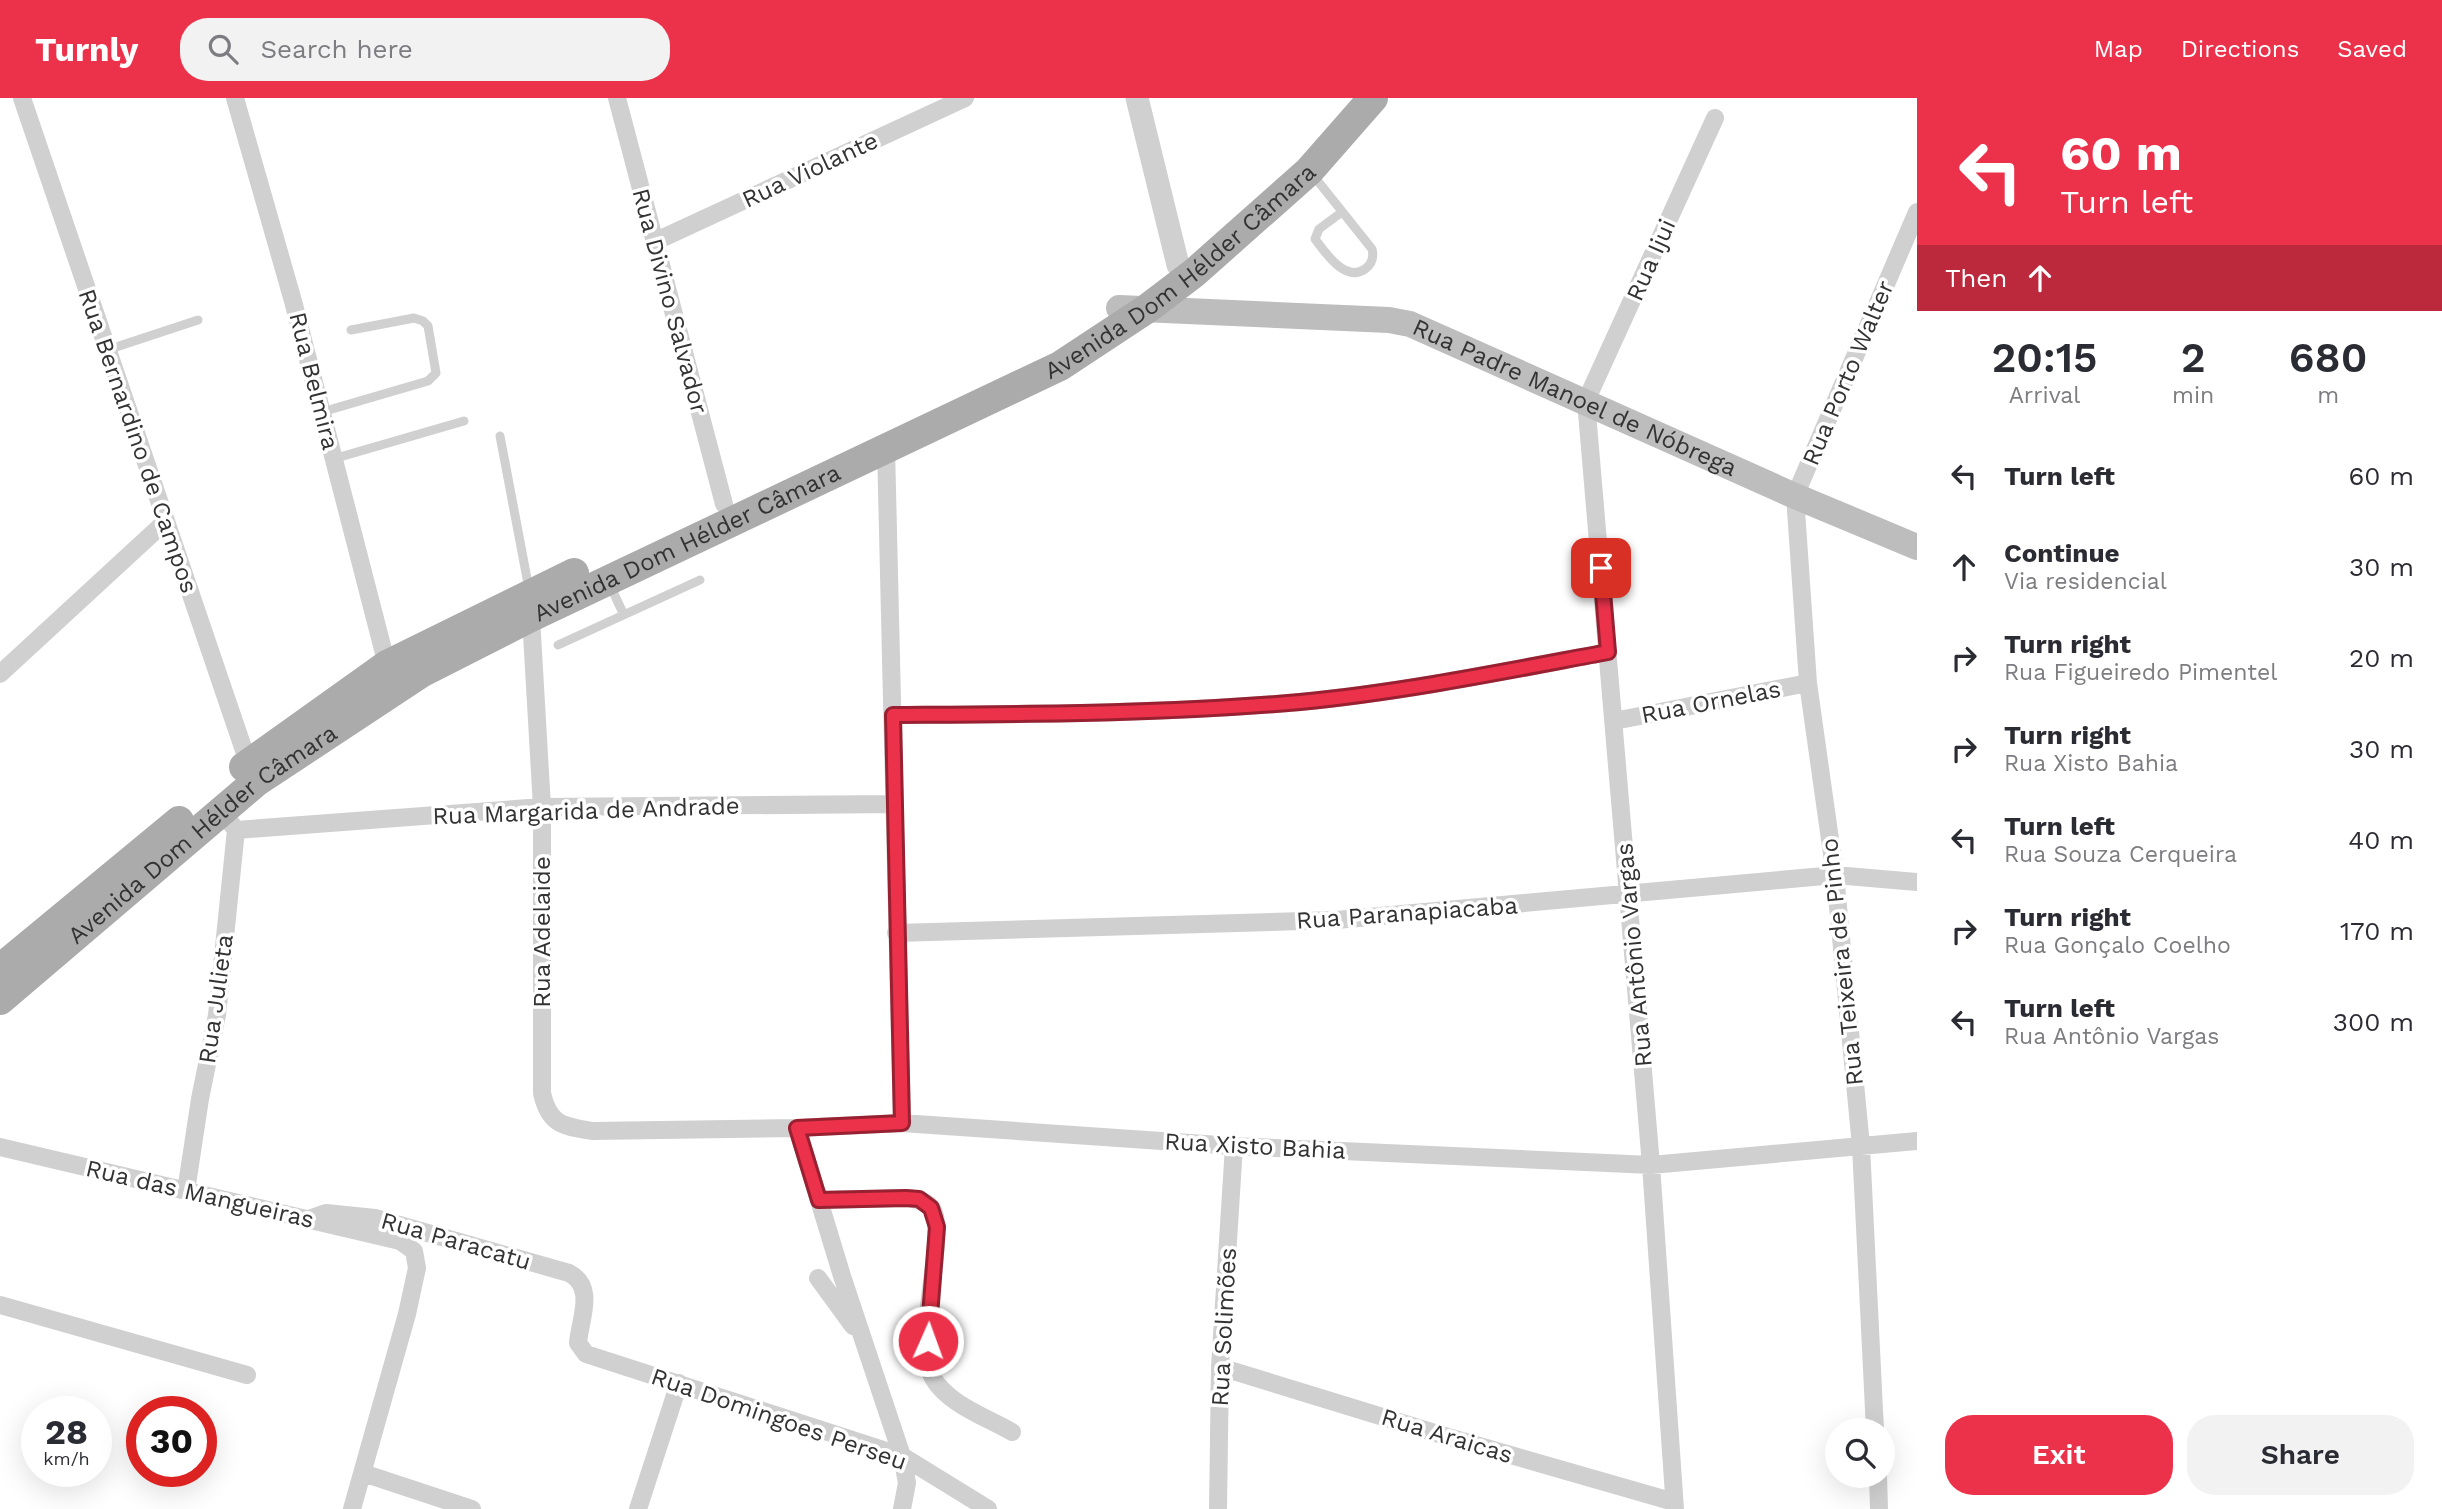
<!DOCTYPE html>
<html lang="en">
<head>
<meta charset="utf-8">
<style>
	body { margin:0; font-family:"Work Sans",sans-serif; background:#f2f2f3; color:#2b2b33; height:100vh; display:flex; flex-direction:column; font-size:26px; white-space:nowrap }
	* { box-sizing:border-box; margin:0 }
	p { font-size:23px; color:#7c7c81 }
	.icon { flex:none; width:38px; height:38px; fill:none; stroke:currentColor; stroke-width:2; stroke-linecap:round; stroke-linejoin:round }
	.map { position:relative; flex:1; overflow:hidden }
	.drawer { display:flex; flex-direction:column; background:#fff; width:525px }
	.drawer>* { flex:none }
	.banner { background:#ec324b; color:#fff; overflow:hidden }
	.fabs { position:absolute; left:1825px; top:1320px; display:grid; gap:14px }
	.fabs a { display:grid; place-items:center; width:70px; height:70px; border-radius:50%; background:#fff; box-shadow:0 7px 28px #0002; font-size:35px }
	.speed { position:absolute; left:21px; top:1298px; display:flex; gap:14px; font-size:35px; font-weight:700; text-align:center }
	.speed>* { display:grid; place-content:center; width:91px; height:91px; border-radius:50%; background:#fff; box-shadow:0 7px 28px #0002; line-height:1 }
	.speed small { font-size:18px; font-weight:400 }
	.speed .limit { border:10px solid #d22; background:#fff; color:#111 }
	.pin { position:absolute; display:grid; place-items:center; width:60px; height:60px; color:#fff; margin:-30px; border-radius:14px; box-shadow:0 4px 10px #0006 }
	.me { position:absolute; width:77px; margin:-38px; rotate:2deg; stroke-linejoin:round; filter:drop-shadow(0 0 5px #0008) }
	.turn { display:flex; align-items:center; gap:24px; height:147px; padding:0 28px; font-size:32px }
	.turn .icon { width:91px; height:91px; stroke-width:2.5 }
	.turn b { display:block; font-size:49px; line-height:60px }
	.then { display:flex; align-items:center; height:66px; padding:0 28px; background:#0003; gap:14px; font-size:26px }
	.eta { display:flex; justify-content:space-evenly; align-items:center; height:119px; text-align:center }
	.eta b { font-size:42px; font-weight:600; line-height:49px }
	.cta { display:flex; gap:14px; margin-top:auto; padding:14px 28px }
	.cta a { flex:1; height:80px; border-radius:28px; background:#ec324b; color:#fff; font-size:28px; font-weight:600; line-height:80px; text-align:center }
	.cta a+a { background:#f2f2f3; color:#2b2b33 }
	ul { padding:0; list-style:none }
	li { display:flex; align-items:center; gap:21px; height:91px; padding:0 28px }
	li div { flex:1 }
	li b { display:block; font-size:26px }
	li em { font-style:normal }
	header { display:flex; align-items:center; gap:42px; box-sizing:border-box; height:98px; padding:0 35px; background:#ec324b; color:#fff }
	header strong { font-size:33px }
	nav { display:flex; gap:38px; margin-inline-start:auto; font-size:24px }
	.search { width:490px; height:63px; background:#f2f2f3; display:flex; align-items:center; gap:18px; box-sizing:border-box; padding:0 24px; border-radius:28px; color:#7c7c81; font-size:26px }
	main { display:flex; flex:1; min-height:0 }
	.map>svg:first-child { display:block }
</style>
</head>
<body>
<header>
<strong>Turnly</strong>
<div class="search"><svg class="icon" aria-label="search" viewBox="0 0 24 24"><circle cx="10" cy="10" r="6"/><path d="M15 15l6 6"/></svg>Search here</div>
<nav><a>Map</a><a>Directions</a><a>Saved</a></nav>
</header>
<main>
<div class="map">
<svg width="1917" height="1411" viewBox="0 0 1917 1411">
	<rect width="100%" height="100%" fill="#fff"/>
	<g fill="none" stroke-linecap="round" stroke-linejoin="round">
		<path stroke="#d0d0d0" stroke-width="9" d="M1313 77 1372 151C1374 159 1372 166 1365 171 1345 185 1325 154 1315 141L1319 131 1342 114
			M107 252 198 222
			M322 314 428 283 436 275 428 228 423 223 414 220 351 232
			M500 338 529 491
			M333 361 464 323
			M609 485 623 515
			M558 547 700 482"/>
		<path stroke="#d0d0d0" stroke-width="18" d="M22 0 251 673
			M235 0 293 203 387 567
			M617 0 724 406
			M654 144 965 0
			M886 349 902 1025
			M531 519 542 709V995C549 1027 563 1028 592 1033L797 1030 902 1025 1234 1048 1651 1067 1917 1043
			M0 576 166 423
			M893 617C1029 616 1164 616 1300 604 1403 594 1506 573 1608 554
			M1614 623 1808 585
			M236 732 542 709 894 706
			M896 835 1336 822 1835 777 1917 784
			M797 1030 842 1178 902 1358 907 1385 902 1411
			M0 1049 400 1143 414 1153 417 1170 407 1216 352 1411
			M186 1093 200 1001 217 917 236 732 230 724
			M819 1102 906 1100C915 1101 924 1102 931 1109 950 1132 912 1243 933 1280 948 1306 986 1319 1012 1334
			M309 1121 326 1115 375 1120 569 1175C596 1189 580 1221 578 1245L586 1256 902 1358 988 1411
			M818 1180 853 1228
			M0 1207 247 1277
			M1220 1269 1445 1338 1674 1404
			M1875 1332 1861 1048 1835 777 1808 585 1795 398 1917 114
			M363 1375 472 1411
			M1878 1377 1879 1411
			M638 1411 679 1285
			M1218 1411 1220 1269 1234 1048
			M1675 1411 1651 1067 1586 303 1715 20"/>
		<path stroke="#d0d0d0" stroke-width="23" d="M1137 0 1178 167"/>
		<path stroke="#bdbdbd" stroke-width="26" id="s1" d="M1119 210 1389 222 1410 226 1795 398 1917 449"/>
		<g stroke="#ababab" stroke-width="30">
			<path d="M244 669 387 567 574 475"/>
			<path d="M0 871 179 723"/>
			<path id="s2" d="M0 902 256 684 421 575 531 519 1060 268 1148 210 1194 175 1309 73 1373 0"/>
		</g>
	</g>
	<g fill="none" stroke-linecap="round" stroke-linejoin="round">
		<defs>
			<path id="route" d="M928 1243 937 1129 931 1110 919 1101 906 1100 819 1102 797 1030 902 1025 893 617C1029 616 1164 616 1300 604 1403 594 1506 573 1608 554L1601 470"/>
		</defs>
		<use href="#route" stroke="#992031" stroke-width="18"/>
		<use href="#route" stroke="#ec324b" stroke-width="12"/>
	</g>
	<g text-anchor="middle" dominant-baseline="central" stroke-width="7" stroke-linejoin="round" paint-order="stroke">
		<g font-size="24" fill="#333" stroke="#fff">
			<text transform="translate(810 72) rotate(-25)">Rua Violante</text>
			<text transform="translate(1651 162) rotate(-66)">Rua Ijui</text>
			<text stroke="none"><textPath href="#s2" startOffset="1396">Avenida Dom Hélder Câmara</textPath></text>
			<text transform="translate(670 203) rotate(75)">Rua Divino Salvador</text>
			<text transform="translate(1848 275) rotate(-67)">Rua Porto Walter</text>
			<text transform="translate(314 283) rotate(76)">Rua Belmira</text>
			<text stroke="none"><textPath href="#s1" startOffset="472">Rua Padre Manoel de Nóbrega</textPath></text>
			<text transform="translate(138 343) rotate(71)">Rua Bernardino de Campos</text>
			<text stroke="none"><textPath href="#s2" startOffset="830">Avenida Dom Hélder Câmara</textPath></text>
			<text transform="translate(1711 604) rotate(-11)">Rua Ornelas</text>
			<text transform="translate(586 713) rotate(-2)">Rua Margarida de Andrade</text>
			<text stroke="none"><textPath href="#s2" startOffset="262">Avenida Dom Hélder Câmara</textPath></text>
			<text transform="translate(1407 815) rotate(-4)">Rua Paranapiacaba</text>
			<text transform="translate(542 834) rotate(-90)">Rua Adelaide</text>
			<text transform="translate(1634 857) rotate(-95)">Rua Antônio Vargas</text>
			<text transform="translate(1842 864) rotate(-96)">Rua Teixeira de Pinho</text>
			<text transform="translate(216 901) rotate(-82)">Rua Julieta</text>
			<text transform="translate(1255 1048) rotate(3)">Rua Xisto Bahia</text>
			<text transform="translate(200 1096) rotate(13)">Rua das Mangueiras</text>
			<text transform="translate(456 1143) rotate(16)">Rua Paracatu</text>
			<text transform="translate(1224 1229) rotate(-87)">Rua Solimões</text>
			<text transform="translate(779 1321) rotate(19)">Rua Domingoes Perseu</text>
			<text transform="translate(1447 1338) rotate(17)">Rua Araicas</text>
		</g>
	</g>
</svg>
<div class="fabs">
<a><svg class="icon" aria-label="search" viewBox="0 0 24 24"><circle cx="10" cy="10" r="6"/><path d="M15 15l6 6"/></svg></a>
</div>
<div class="speed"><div>28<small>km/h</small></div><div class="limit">30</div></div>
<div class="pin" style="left:1601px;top:470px;background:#d93025"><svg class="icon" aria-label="arrive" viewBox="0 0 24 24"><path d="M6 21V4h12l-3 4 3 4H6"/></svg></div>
<svg class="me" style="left:928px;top:1243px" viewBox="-20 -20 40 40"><circle r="17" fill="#ec324b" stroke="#fff" stroke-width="3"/><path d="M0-11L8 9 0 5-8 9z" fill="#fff"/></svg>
</div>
<section class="drawer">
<div class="banner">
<div class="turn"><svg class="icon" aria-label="left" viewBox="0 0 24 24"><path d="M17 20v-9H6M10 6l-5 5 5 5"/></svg><div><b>60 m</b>Turn left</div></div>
<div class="then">Then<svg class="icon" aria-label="ahead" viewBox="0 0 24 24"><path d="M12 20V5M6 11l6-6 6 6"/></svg></div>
</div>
<div class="eta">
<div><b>20:15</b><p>Arrival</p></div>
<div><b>2</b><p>min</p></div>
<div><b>680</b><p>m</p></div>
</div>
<ul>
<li><svg class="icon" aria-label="left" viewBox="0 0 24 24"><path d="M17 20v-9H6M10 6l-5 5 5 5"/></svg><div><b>Turn left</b></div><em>60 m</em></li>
<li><svg class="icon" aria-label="ahead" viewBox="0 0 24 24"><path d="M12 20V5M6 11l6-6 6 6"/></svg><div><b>Continue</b><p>Via residencial</p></div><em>30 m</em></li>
<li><svg class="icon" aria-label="right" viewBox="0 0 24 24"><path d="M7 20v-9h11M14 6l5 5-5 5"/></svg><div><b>Turn right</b><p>Rua Figueiredo Pimentel</p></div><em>20 m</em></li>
<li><svg class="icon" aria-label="right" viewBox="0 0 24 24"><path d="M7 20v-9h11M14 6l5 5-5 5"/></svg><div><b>Turn right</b><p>Rua Xisto Bahia</p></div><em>30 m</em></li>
<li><svg class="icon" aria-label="left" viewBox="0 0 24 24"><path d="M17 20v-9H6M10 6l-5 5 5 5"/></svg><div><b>Turn left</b><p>Rua Souza Cerqueira</p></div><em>40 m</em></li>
<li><svg class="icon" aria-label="right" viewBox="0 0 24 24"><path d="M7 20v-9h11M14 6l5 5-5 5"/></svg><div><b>Turn right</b><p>Rua Gonçalo Coelho</p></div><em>170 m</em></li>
<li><svg class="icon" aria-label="left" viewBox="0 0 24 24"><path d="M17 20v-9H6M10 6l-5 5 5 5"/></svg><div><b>Turn left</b><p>Rua Antônio Vargas</p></div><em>300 m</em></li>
</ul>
<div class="cta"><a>Exit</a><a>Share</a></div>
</section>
</main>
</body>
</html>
